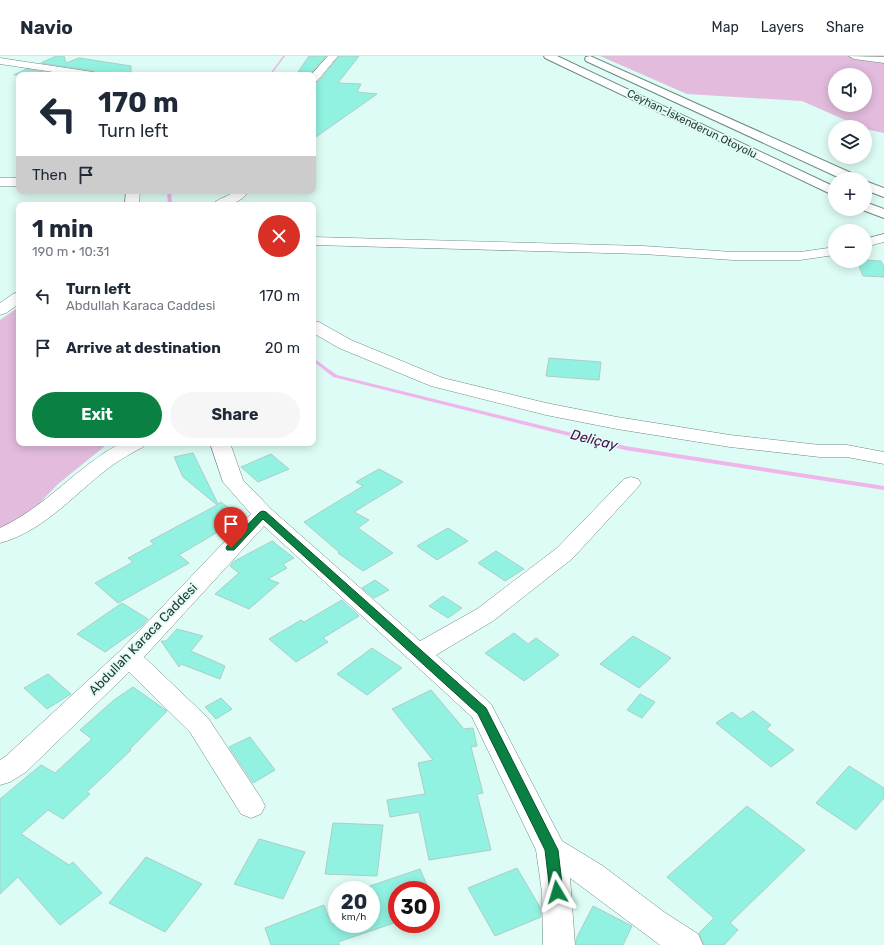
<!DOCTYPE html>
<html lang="en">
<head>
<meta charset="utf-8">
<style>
	body { margin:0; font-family:Rubik,sans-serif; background:#f6f6f7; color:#1f2937; height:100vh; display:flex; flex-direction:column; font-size:15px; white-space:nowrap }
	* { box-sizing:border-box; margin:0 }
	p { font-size:13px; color:#747a83 }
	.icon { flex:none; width:22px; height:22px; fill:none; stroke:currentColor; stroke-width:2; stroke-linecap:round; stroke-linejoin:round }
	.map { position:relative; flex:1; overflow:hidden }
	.panel { position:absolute; left:16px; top:146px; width:300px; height:244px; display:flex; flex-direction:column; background:#fff; border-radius:8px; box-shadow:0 2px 10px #0003 }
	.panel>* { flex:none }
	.banner { position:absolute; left:16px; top:16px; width:300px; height:122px; border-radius:8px; box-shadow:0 2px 10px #0003; background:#fff; color:#1f2937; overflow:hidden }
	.buttons { position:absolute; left:828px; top:12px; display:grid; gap:8px }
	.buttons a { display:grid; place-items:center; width:44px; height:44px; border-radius:50%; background:#fff; box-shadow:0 2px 10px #0003; font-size:20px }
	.speed { position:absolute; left:328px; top:825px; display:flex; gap:8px; font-size:20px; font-weight:700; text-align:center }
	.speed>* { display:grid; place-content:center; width:52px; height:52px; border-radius:50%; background:#fff; box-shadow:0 2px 10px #0003; line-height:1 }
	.speed small { font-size:10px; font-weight:400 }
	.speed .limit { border:6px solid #d22; background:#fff; color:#111 }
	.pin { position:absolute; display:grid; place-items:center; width:34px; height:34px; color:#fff; margin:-41px -17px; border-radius:50% 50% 50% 0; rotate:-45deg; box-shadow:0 0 4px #0007 }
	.pin .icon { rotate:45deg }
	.me { position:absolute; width:44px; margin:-22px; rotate:353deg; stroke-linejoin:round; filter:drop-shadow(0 0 3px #0008) }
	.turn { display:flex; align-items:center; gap:14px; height:84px; padding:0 16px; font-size:18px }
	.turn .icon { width:52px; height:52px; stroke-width:2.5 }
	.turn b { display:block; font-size:28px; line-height:34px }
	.then { display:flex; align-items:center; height:38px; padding:0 16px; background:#0003; gap:8px; font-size:15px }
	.round { display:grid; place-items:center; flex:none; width:42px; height:42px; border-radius:21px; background:#f6f6f7 }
	.head { display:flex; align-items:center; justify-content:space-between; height:68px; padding:0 16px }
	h1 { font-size:24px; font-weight:700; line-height:30px }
	.action { display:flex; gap:8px; margin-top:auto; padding:8px 16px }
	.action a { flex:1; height:46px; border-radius:24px; background:#0b8043; color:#fff; font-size:16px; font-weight:700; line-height:46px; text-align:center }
	.action a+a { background:#f6f6f7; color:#1f2937 }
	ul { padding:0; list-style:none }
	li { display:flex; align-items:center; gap:12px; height:52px; padding:0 16px }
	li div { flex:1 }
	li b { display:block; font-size:15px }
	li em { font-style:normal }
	header { display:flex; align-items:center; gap:24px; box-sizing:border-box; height:56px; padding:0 20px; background:#fff; border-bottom:1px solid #e0e1e3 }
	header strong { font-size:19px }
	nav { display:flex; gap:22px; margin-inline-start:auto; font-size:14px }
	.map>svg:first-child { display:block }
</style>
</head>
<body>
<header>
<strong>Navio</strong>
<nav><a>Map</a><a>Layers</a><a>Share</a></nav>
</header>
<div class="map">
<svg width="884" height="889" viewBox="0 0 884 889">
	<rect width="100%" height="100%" fill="#ddfcf5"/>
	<path fill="#e2bbdd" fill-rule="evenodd" d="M600 0H884V77L865 73V71H861L802 45 687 38ZM835 19H865V49H835Z
		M19 251V387H113L105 390 58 428 24 463 0 474V264Z"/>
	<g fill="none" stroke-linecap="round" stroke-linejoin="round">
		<path fill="#f0b5ea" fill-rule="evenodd" d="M283 0H285L271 19H269Z
			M167 135H171L172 149H168Z
			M313 302 337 319 625 390 884 430V434L625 394 333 321 313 305Z"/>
	</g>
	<path fill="#91f2e1" stroke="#afccc6" d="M56 0H64L66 7 79 2 131 10V19H99L93 15 41 7Z
		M309 0H326L312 16H298Z
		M339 0H359L338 27 361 28 357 36 377 38 313 83V27L318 26Z
		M26 13 63 19H14Z
		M865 204 881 205 884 211V221L863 220 857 205Z
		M549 302 601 306 599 324 546 320Z
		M193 397 218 448 221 446 241 462 179 499 189 507 118 547 95 527 133 506 128 502 154 488 150 485 217 449 183 421 174 401Z
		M271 398 289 413 258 426 241 411Z
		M379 413 403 426 354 456 369 464 358 472 393 497 363 515 338 497 339 496 304 466 363 430 356 426Z
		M448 472 468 485 437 504 417 490Z
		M272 485 294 502 283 508 287 512 268 523 279 527 249 553 215 538 239 517 230 510 233 506Z
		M496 495 524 513 505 525 478 507Z
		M375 524 389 534 374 542 362 532Z
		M443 540 462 552 448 562 429 550Z
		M342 544 359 560 323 582 328 586 296 606 269 583 301 564 304 566Z
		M122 547 148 563 142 570 105 596 77 578Z
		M177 573 203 580 191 595 225 610 220 623 181 608 179 611 161 585H166Z
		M514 577 528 588 536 582 559 599 524 625 485 597Z
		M633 580 671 602 639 632 600 608Z
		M372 592 402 612 367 639 337 618Z
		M48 618 71 638 47 653 24 632Z
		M133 631 167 655 130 693 131 694 87 736 90 738 63 763 48 754 21 778 69 809 73 806 102 837 60 869 18 821 0 838V743L41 709 55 717 92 683 80 674 114 644Z
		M431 634 464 673 473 672 477 690 471 691 483 737 477 738 491 794 429 804 419 756 390 761 387 744 425 738 418 707 433 704 392 653Z
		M640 638 655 646 642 662 627 654Z
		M221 642 232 653 216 663 205 651Z
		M753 655 771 669 766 673 794 694 771 711 716 667 732 656 741 663Z
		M250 681 275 714 253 727 229 691Z
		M849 710 884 732V742L856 774 816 747Z
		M747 750 805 794 730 867 738 874 724 889H704L699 877 714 862 667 821Z
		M333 767 383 769 377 820 325 818Z
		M259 783 305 796 283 843 234 828Z
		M146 801 202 828 165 876 109 847Z
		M517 812 541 853V861L495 880 468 832Z
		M420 813 429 834H397V866L338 886 340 889H271L265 872 324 849 331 868H371V834H368L367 831Z
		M593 850 632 870 623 889H576V883Z"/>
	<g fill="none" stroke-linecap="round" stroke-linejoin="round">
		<defs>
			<path id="minor" d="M328 0H338L317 25 313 26V19H311Z
				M849 0 884 1V7L854 3Z
				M0 2 93 16 98 19H73L0 8Z
				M0 122H19V130H0Z
				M126 135H140L139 149H125Z
				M235 135H249C239 149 228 149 212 149 218 142 228 141 235 135Z
				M884 178V186L865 191V183Z
				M313 181 643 190 733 196H800L835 191V199L800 204H733L643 198 313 189Z
				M19 236V248L6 257 0 259V247L13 238Z
				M313 265 319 266 351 284 443 322 546 347 617 361 730 379 820 389H847L884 396V408L847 401H820L730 391 617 373 546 359 431 330 339 292 313 277Z
				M121 387H146L143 391C128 399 114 407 101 418 70 443 41 476 0 487V472C46 451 77 410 121 387Z
				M210 387H230L243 424 271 453 420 585 477 553 557 492 624 423 631 421 638 423 641 427 638 431 573 502 493 565 436 599 491 648 562 785 603 810 664 856 698 878 703 889H660L570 822 575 889H543L542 836 536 794 472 661 264 470 144 601 208 662 261 742 265 750 261 758 251 762 241 758 190 676 129 616 26 716 10 726 0 729V704L6 700 120 595 251 458 223 426Z"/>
			<path id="motorway" d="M544 0H557L835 131V140L545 2Z
				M590 0 858 120 860 123H842L586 5 585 3 586 1Z
				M865 125 884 132V141L865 134Z
				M865 146 884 153V162L860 153H865Z"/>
		</defs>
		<use href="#minor" stroke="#6d8983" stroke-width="1"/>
		<use href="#motorway" stroke="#6d8983" stroke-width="2"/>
		<use href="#minor" fill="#fff" fill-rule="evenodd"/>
		<use href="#motorway" fill="#fff" fill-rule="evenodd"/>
	</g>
	<path fill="#0b8043" stroke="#07532c" d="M263 455 266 456 486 652 558 794 563 836 561 840 557 842 552 840 550 836 545 794 478 658 263 463 234 494H227L226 492 227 490 260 456Z"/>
	<g text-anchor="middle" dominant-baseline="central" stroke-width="3.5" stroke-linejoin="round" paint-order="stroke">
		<g font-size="11" fill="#2b3734" stroke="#ddfcf5">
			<text transform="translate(692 68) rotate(26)">Ceyhan-İskenderun Otoyolu</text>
		</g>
		<g font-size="13" fill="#2b3734" stroke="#ddfcf5">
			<text transform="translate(143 583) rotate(-46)">Abdullah Karaca Caddesi</text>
		</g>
		<g font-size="14" font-style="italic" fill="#4e094b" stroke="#ddfcf5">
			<text transform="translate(594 384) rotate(14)">Deliçay</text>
		</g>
	</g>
</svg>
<div class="buttons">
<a><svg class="icon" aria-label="sound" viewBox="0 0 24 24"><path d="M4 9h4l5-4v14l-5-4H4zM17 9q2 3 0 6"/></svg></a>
<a><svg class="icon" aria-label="layers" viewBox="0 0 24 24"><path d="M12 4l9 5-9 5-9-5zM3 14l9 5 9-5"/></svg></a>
<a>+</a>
<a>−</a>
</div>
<div class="speed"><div>20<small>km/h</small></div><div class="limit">30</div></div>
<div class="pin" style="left:231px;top:492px;background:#d93025"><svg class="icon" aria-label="arrive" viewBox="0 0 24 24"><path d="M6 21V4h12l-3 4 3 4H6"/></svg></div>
<svg class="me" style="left:557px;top:836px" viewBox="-20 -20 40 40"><path d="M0-17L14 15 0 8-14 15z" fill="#0b8043" stroke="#fff" stroke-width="4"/></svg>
<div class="banner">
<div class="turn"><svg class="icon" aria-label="left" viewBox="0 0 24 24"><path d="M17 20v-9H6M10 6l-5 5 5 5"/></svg><div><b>170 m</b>Turn left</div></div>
<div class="then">Then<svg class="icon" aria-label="arrive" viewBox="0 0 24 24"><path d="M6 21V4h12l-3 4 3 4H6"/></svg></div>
</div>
<section class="panel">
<div class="head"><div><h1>1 min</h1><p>190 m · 10:31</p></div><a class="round" style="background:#d93025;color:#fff"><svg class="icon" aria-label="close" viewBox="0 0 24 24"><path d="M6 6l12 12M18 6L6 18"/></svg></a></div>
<ul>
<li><svg class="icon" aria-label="left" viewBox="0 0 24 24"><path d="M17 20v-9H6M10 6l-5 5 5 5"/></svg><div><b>Turn left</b><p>Abdullah Karaca Caddesi</p></div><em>170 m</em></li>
<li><svg class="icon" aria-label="arrive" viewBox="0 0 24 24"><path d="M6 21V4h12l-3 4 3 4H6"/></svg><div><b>Arrive at destination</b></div><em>20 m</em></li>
</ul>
<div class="action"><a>Exit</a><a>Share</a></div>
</section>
</div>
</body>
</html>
